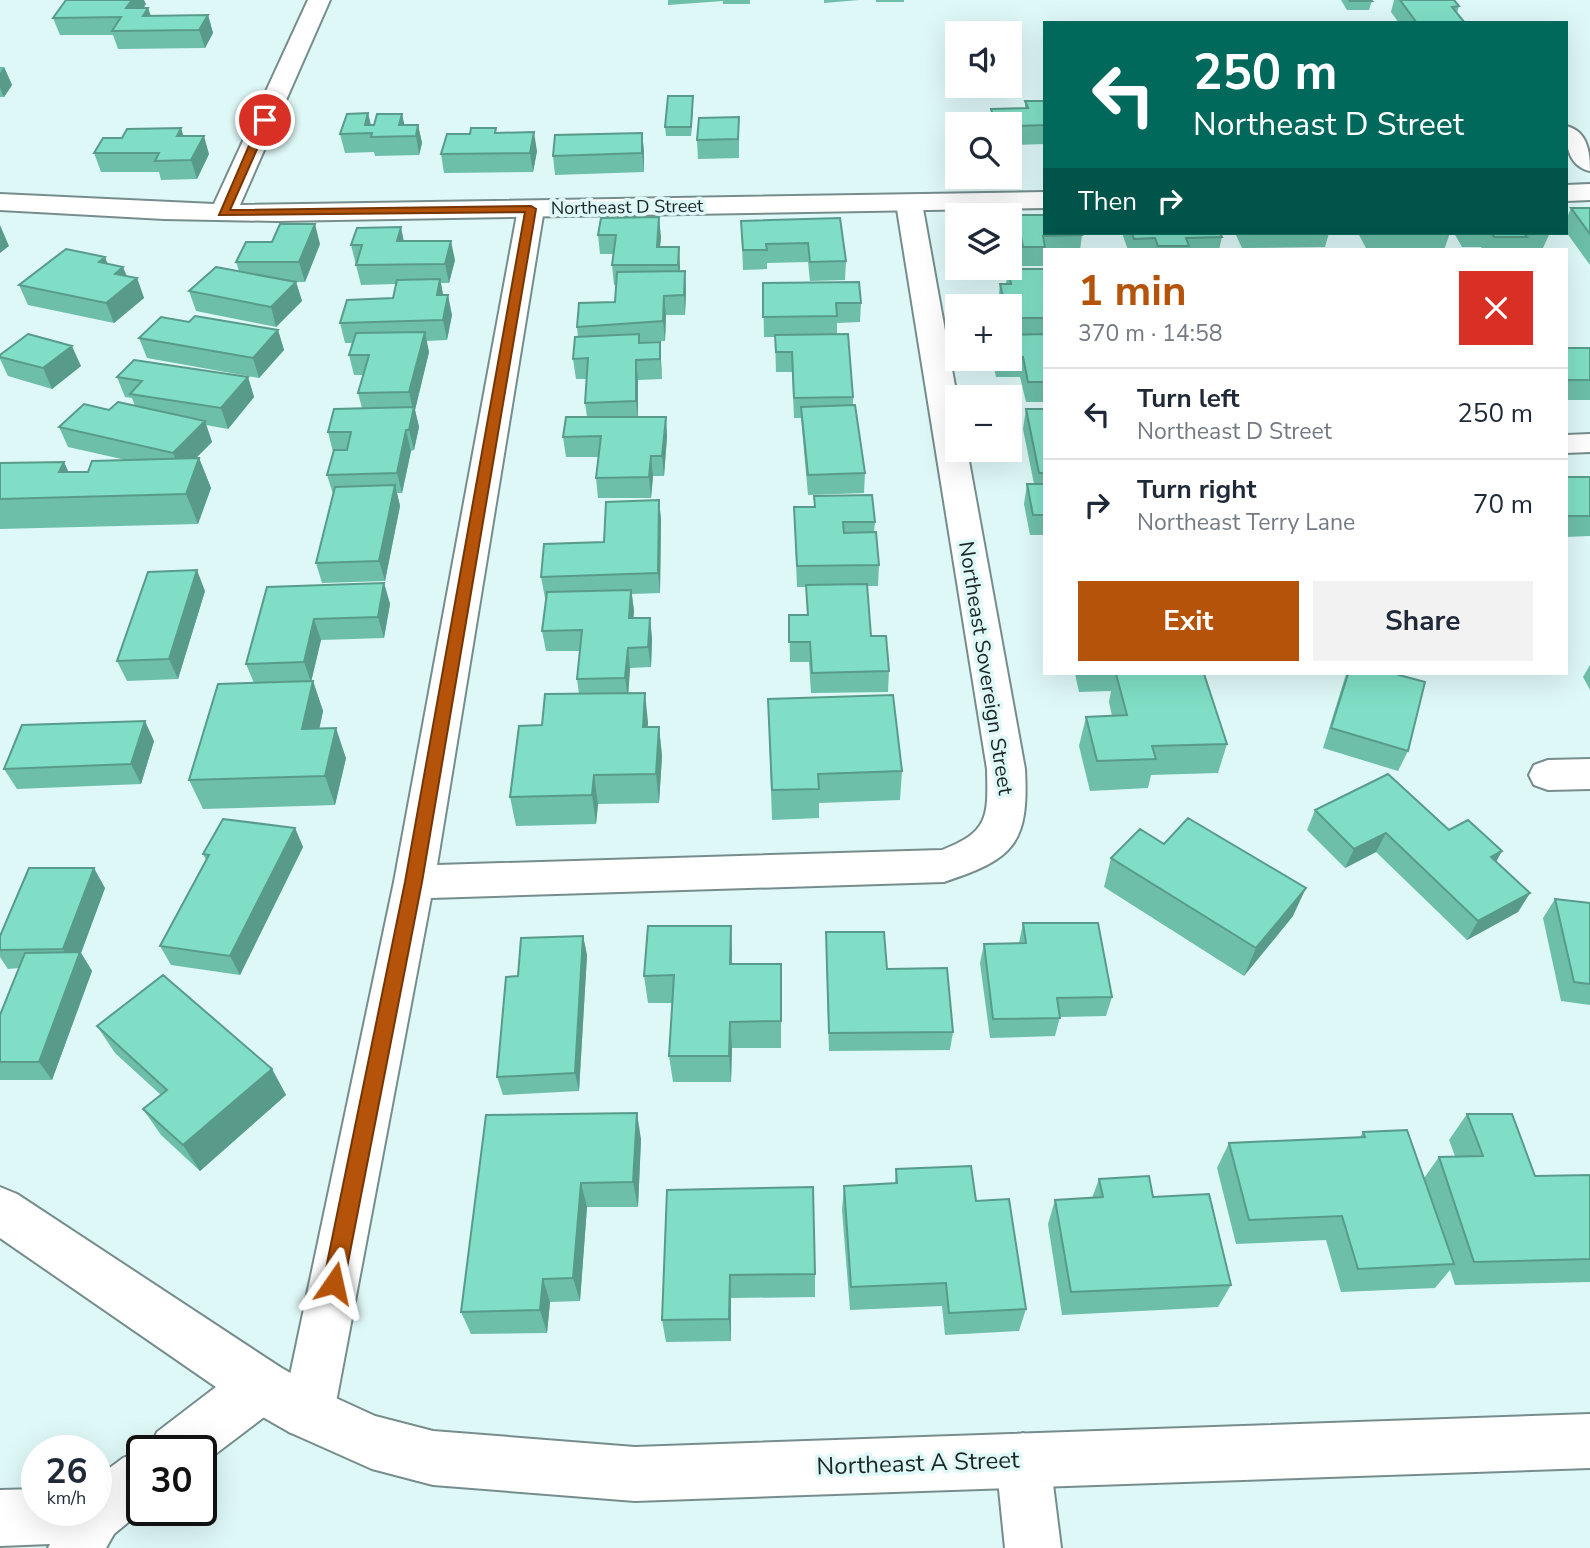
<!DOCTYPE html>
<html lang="en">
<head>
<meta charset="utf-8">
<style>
	body { margin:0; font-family:"Nunito Sans",sans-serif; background:#f2f2f3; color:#1f2937; height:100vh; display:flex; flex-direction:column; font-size:26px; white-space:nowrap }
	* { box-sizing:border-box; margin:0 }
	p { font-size:23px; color:#747a83 }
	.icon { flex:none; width:38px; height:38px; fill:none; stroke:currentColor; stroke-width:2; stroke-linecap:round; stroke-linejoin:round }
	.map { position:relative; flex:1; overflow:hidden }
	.details { position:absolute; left:1043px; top:248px; width:525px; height:427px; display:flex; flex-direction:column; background:#fff; border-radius:0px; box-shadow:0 7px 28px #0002 }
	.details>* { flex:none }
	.hud { position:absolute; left:1043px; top:21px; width:525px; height:214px; border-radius:0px; box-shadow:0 7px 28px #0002; background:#00695c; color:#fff; overflow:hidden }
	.tools { position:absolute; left:945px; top:21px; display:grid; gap:14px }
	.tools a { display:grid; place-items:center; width:77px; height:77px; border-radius:0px; background:#fff; box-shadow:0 7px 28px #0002; font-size:35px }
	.speed { position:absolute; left:21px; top:1435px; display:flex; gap:14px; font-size:35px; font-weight:700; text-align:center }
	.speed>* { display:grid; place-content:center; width:91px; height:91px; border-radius:50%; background:#fff; box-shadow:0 7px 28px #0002; line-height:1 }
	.speed small { font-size:18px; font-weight:400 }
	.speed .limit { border:4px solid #111; border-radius:10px; background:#fff; color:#111 }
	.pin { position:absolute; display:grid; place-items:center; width:60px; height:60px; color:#fff; margin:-30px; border:4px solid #fff; border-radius:50%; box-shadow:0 2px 7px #0007 }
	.me { position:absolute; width:77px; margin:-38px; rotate:11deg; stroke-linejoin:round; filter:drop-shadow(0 0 5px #0008) }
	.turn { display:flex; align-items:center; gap:24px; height:147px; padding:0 35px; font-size:32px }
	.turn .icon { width:91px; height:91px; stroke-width:2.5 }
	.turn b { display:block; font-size:49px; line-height:60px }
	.then { display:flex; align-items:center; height:66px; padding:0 35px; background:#0003; gap:14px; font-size:26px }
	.round { display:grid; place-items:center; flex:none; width:74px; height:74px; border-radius:0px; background:#f2f2f3 }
	.head { display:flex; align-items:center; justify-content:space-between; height:119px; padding:0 35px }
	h1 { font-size:42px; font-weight:700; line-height:52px; color:#b45309 }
	.cta { display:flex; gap:14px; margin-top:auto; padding:14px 35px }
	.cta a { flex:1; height:80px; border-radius:0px; background:#b45309; color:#fff; font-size:28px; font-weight:700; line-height:80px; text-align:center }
	.cta a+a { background:#f2f2f3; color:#1f2937 }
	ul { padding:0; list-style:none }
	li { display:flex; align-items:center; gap:21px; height:91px; padding:0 35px; border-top:2px solid #e0e1e3 }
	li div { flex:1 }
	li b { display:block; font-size:26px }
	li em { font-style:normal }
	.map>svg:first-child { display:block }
</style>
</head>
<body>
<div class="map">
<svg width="1590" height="1548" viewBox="0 0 1590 1548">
	<rect width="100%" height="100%" fill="#def8f7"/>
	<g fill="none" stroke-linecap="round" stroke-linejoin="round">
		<defs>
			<path id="street" d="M1566 126C1588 131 1590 153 1590 171 1568 166 1566 145 1566 126Z
				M909 195 918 198 922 203 957 397V450H967L1025 769C1029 844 1014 859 944 882L431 898 334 1413 327 1432 308 1439 289 1432 282 1413 394 882 518 209 522 204H540L544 209 437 865 942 850C990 832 988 815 987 769L896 203 900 198Z
				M1590 434V452L1566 453V435Z
				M1590 759V789L1548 790 1534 785 1529 775 1534 765 1548 760Z
				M261 1360 280 1367 287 1386 280 1405 201 1465V1451H149L157 1432 242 1367Z
				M1023 1433 1042 1441 1050 1460 1061 1548H1005L996 1460 1004 1441Z
				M142 1450 143 1510 114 1534 106 1548H48L50 1544 0 1546V1490L37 1489V1510H96V1478L123 1458Z"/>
			<path id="secondary" d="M308 0H330L240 205 1045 192V208L277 221 164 219 0 210V194L214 204Z
				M1590 184V200L1566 201V185Z
				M0 1187 17 1194 280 1367 327 1394 375 1416 433 1431 635 1447 1590 1414V1468L635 1501 433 1485 372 1469 289 1432 242 1405 0 1238Z"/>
		</defs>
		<use href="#street" stroke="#768d8c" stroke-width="4"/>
		<use href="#secondary" stroke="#768d8c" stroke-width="4"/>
		<use href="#street" fill="#fff" fill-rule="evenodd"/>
		<use href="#secondary" fill="#fff" fill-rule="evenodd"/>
	</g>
	<path fill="#6dbfa9" d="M668 0H771H750V4H723V1L668 5Z
		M824 0H859L824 3Z
		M876 0H904V2H876Z
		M1341 0H1371L1372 1 1369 10H1347Z
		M1394 0H1454L1459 6 1457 13 1465 23H1399L1391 12Z
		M146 4 143 8H148L151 16 208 15 213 33 205 48 118 49 113 35H60L53 18Z
		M0 67H4L12 85 4 97H0Z
		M693 96 691 136H666L665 127Z
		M1025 101H1045V144L1016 145 1015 151H1010V124H990L991 109 1025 108Z
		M368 113 371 125H374L402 114 404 125H418L422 143 419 155 375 156 374 152 345 153 340 134Z
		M739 117V158L698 159 697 140Z
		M496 133 537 151 533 172 444 173 441 154 470 134Z
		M642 133 644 152V172L555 175 553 156Z
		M184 136 209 154 197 179 161 180 159 172H101L94 153Z
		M1571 208H1590V265L1566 232V220Z
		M1010 215 1082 235 1080 250H1045L1043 266H1021L1018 256H1010Z
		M601 218 661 237 660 247 680 266V271H685L686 291 685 315H666L665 341 647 342H660L662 379 638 380V417H666L667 437 664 476H653L651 498H598L596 478 598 457H566L563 437 587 417 585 403 587 379H576L573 359 578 337 577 327 615 302 616 285H614L612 265 613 254H600L598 235Z
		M840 218 846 261 845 280 810 281 808 262 767 263V269L743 270 741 221Z
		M1122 233H1220L1222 237 1219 250H1128Z
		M1235 233H1329L1325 247 1242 248Z
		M1358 233H1450L1444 250H1367Z
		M1454 233H1550L1542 250H1483L1481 247H1462Z
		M404 241 455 260 449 283H441L443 295 452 315 447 340 426 341 429 352 415 410 419 427 414 450 411 451 402 493H397L400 506 385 581 322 583 316 563 333 494 327 475 333 452 328 432 362 408 358 393 363 375H354L349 355 352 343H345L340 323 393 298 396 284 361 285 351 245Z
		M320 244 305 282H296L302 301 276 327 196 311 189 291 239 271 236 262Z
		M108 264 123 267 127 276 137 278 144 298 114 323 28 305 19 285Z
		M1008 269 1045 272V402H1026L1020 377H996L992 359H1010V306H999L998 304 1000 284H1006Z
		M763 283 861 303 860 322 837 323V334L853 397V405L865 473 864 493 808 495 801 418H794L792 372H776L775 337H764Z
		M189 322 278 330 284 350 259 378 147 358 139 338Z
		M1566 348H1590V400H1566Z
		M0 355 81 366 52 389 8 376 0 359Z
		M117 377H248L254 397 228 429 206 425 212 442 195 459 199 458 211 488 198 524 0 529V463L69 472H88L126 460 68 447 59 427 109 410 135 406 132 398 125 397Z
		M1026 409H1045V535H1030L1024 504 1027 484H1034L1023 429Z
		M1566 477H1590V536L1566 537Z
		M659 500 661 520 660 593 632 594 634 611 633 618H650L652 639 651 667 630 668 628 693 648 722V727H659L662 756 659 803 598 804 596 824 516 826 510 797 542 725 579 694 577 679 580 651H546L542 631 546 598H545L541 577 604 542Z
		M794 507H814L875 522 874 532 879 565 878 586H867L871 636 889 671 888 692 811 693 809 662H790L789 615H807L806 587H797Z
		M384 583 390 604 384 638 321 640 311 682 313 681 323 711 319 729 346 758 335 805 203 809 189 780 254 683 246 664 267 587Z
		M205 591 178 679 127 681 117 661Z
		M1590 665V690L1583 677Z
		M1075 674H1204L1227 744 1218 773 1151 775 1148 788 1090 791 1079 746 1086 717 1112 716 1109 702 1111 691 1079 692Z
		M1346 674H1400L1408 751 1398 771 1323 748Z
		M768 699 902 771 900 800 819 803V818L772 820Z
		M154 741 141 784 17 789 4 769Z
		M1315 810 1449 830 1502 851 1496 862 1530 893 1518 912 1467 940 1376 852 1345 868 1307 830Z
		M295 828 303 847 240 975 171 965 160 946 206 860 203 854Z
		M1164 844 1293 916 1244 976 1104 887 1111 858Z
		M105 888 81 953 92 971 52 1080H0V1015L19 968 8 969 0 957V936Z
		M1555 899 1590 903V1005L1561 1001 1543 918Z
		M1023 923 1112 997 1106 1016 1060 1017 1055 1036 990 1038 980 963 984 944 1019 943Z
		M731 926 732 964H781V1048H732L731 1082H673L669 1056 673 1003H648L644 976Z
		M826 932 887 969 953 1032 950 1050 829 1051 826 951Z
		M583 936 587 955 579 1091 503 1095 497 1077 518 976Z
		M97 1026 272 1069 286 1095 200 1171 161 1135 143 1109 161 1095 115 1053Z
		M1467 1114 1535 1176 1590 1175V1282L1455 1285 1450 1270 1435 1288 1341 1292 1326 1240 1236 1244 1217 1168 1229 1143 1360 1137 1363 1132 1424 1178 1439 1157 1455 1156 1449 1140Z
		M486 1115 641 1139 638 1207H587L580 1301 550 1302 547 1333 471 1334 461 1312Z
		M896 1169 976 1201 1026 1309 1019 1331 945 1335 942 1306 850 1310 842 1210 844 1186 895 1183Z
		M1099 1179 1153 1197 1231 1285 1218 1307 1062 1315 1048 1224 1055 1200 1092 1198Z
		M667 1190 815 1274V1297L731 1298V1341L666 1342 662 1320Z"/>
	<path fill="#599b8a" d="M132 0H144L146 4 132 26 126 8Z
		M148 8 154 26 143 16Z
		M208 15 213 33 205 48 199 30Z
		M4 67 12 85 4 97 0 88V73Z
		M693 96V105L691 136V127Z
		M368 113 372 132 365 125Z
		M402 114 406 132 399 125Z
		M418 125 422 143 419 155 416 136Z
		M181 128 187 147 177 136Z
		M534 132 537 151 533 172 530 153Z
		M642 133 644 152V172L642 153Z
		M204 136 209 154 197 179 191 160Z
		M659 217 661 237 658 266 657 247Z
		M315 224 320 244 305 282 299 262Z
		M0 225 9 246 0 253Z
		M401 227 405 247 397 241Z
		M451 241 455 260 449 283 445 264Z
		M679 247 680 266 679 284 678 265Z
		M105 257 113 277 99 262Z
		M123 267 129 284 137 278 144 298 114 323 106 303 115 274Z
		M685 271 686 291 685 315 684 295Z
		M440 279 444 299 437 295Z
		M296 282 302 301 276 327 271 307Z
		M448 295 452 315 447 340 443 320Z
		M664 296 666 315 665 341 663 321Z
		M278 330 284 350 259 378 253 358Z
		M425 332 429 352 415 410 419 427 414 450 409 430 413 410 409 392Z
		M660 342 661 362 662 379 660 359Z
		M72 346 81 366 52 389 43 368Z
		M636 360 638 380V421L636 401Z
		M248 377 254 397 228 429 221 408Z
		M666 417 667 437 664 476 662 456Z
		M205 421 212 442 181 473 173 453Z
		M406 430 411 451 402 493 397 473Z
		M651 456 653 476 651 498 649 477Z
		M199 458 211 488 198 524 186 494Z
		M64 462 78 492 59 472Z
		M395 485 400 506 385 581 379 561Z
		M659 500 661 520 660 593 658 573Z
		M197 570 205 591 178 679 169 659Z
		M384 583 390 604 384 638 378 617Z
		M631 590 634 611 632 639 629 618Z
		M650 618 652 639 651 667 648 647Z
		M314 619 321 640 311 682 304 662Z
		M628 648 630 668 628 699 625 678Z
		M313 681 323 711 313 759 302 729Z
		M645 693 648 722 646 757 643 727Z
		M145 721 154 741 141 784 131 764Z
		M659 727 662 756 659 803 656 774Z
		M336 728 346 758 335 805 325 776Z
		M594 775 598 804 596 824 592 795Z
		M295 828 303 847 240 975 230 956Z
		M1386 833 1376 852 1345 868 1354 849Z
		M1502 851 1491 870V857Z
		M94 868 105 888 81 953 92 971 52 1080 39 1062 75 967 63 949Z
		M1306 888 1293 916 1244 976 1256 948Z
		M1530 893 1518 912 1467 940 1478 921Z
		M731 926 732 954 731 992 730 964Z
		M583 936 587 955 579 1091 575 1073Z
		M730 1022 732 1048 731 1082 729 1056Z
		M272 1069 286 1095 200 1171 183 1145Z
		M637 1113 641 1139 638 1207 633 1182Z
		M581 1183 587 1207 580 1301 573 1278Z
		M730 1275 731 1298V1341L729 1319Z
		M543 1279 550 1302 547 1333 540 1310Z"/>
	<path fill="#7fdec5" stroke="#599b8a" stroke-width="2" d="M66 0H132L126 8H148L143 16 208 15 199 30 112 31 121 17 53 18Z
		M1349 0H1371L1372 1H1350Z
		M1400 0H1454L1459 6 1452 7 1465 23H1417Z
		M668 96H693L691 127H665Z
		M1025 101H1045V125L1015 126 1017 132H1010V124H996L991 109 1028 108Z
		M368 113 365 125H374L377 114H402L399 125H418L416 136 371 137 372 133 340 134 347 114Z
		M739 117 738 139 697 140 699 118Z
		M181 128 177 136H204L191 160 155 161 159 153H94L103 138H122L127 129Z
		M471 128H496L495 133 534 132 530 153 441 154 447 134H470Z
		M642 133V153L553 156 555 135Z
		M1571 208H1590V234Z
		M1007 215H1045V233H1081L1082 235 1043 236 1045 247H1023L1021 237H1010V215Z
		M659 217 657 247H679L678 265H612L616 235H598L601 218Z
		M840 218 846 261 810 262 808 243 766 244 767 250H743L741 221Z
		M280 224H315L299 262H236L246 242H272Z
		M401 227 397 241H451L445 264 356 265 362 245H351L357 228Z
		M1132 233H1220L1222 237 1186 238 1189 246H1158L1155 238 1134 239Z
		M1492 233H1524L1527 237H1494Z
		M66 249 105 257 99 262 123 267 115 274 137 278 106 303 19 285Z
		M216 267 296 282 271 307 189 291Z
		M1008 269H1044L1045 318H1010V306H1005L1000 284H1011Z
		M685 271 684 295 664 296 663 321 577 327 579 303 615 302 617 272Z
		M440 279 437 295H448L443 320 340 323 347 300 393 298 397 280Z
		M859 282 861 303H836L837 316 763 317V283Z
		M195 316 278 330 253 358 139 338 161 317 189 322Z
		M425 332 409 392 358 393 369 355H349L356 333Z
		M28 334 72 346 43 368 0 357V355Z
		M639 334V343L660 342V359L636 360V401L585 403 588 358 573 359 575 337Z
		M848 334 853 397 794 398 792 352H776L775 335Z
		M1045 334V382H1028L1023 357H1010V335Z
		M1566 348H1590V380H1566Z
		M134 360 248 377 221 408 130 394 142 381 117 377Z
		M118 402 205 421 173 453 59 427 84 404 109 410Z
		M855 405 865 473 808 475 801 407Z
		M414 407 409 430H406L397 473 327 475 334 450H347L351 432H328L334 409Z
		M1026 409H1045V473H1039Z
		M566 417H666L662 456H651L649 477 596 478 601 436 563 437Z
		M199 458 186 494 0 499V463L64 462 59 472H88L92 461Z
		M1566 477H1590V516H1566Z
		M1027 484H1045V515H1033Z
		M395 485 379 561 316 563 335 487Z
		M872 495 875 522H843L844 533 876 532 879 565 797 566 794 507H815L814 496Z
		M659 500 658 573 541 577 544 544 604 542 606 502Z
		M197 570 169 659 117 661 148 572Z
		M384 583 378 617 314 619 304 662 246 664 267 587Z
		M867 584 871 636H886L889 671 812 673 810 642H789V615H808L806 585Z
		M631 590 629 618H650L648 647 628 648 625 678 577 679 582 630 542 631 547 592Z
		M1116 674H1204L1227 744 1152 746 1156 759 1097 761 1086 717 1127 715Z
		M1348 674H1400L1399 675 1425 682 1408 751 1331 728Z
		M313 681 302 729 336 728 325 776 189 780 218 684Z
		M645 693 643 727H659L656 774 594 775 592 795 510 797 519 726 542 725 545 694Z
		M893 695 902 771 818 774 819 789 772 790 768 699Z
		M145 721 131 764 4 769 22 725Z
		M1388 774 1449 830 1468 820 1502 851 1491 857 1530 893 1478 921 1386 833 1354 849 1315 810Z
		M1188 818 1306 888 1256 948 1111 858 1140 829 1164 844Z
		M223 819 295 828 230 956 160 946 209 855 203 854Z
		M29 868H94L63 949 0 950V936Z
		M1555 899 1590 903V984L1574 982Z
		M1023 923H1098L1112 997 1057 998 1060 1018 993 1019 984 944 1026 943Z
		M648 926H731L730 964H781V1021L730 1022 729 1056H669L674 975 644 976Z
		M826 932H884L887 969 947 968 953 1032 829 1033Z
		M583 936 575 1073 497 1077 506 977 518 976 521 938Z
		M80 952 39 1062H0V1015L25 953Z
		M163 975 272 1069 183 1145 143 1109 167 1090 97 1026Z
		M637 1113 633 1182 581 1183 573 1278 543 1279 540 1310 461 1312 486 1115Z
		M1467 1114H1512L1535 1176 1590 1175V1259L1474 1262 1439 1157 1483 1156Z
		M1407 1130 1454 1264 1358 1269 1342 1216 1249 1220 1229 1143 1365 1137 1363 1132Z
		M971 1166 976 1201 1009 1199 1026 1309 949 1313 946 1283 851 1287 844 1186 897 1183 896 1169Z
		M1149 1176 1153 1197 1209 1194 1231 1285 1071 1292 1055 1200 1103 1197 1099 1179Z
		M813 1187 815 1274 730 1275 729 1319 662 1320 667 1190Z"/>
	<path fill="#b45309" stroke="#753606" stroke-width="2" d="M265 117 270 120 230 210 531 206 536 209 422 882 344 1283 341 1290 334 1293 326 1290 323 1283 405 882 525 212 219 215 260 120Z"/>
	<g text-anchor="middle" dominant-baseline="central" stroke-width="7" stroke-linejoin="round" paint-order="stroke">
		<g font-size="18" fill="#1c2525" stroke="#def8f7">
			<text transform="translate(627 207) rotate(-1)">Northeast D Street</text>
		</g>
		<g font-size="21" fill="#1c2525" stroke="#def8f7">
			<text transform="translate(986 668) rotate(81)">Northeast Sovereign Street</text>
		</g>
		<g font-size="24" fill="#1c2525" stroke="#def8f7">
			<text transform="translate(918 1463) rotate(-2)">Northeast A Street</text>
		</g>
	</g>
</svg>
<div class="tools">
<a><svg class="icon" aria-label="sound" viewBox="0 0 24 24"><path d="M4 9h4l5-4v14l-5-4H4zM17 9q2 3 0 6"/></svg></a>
<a><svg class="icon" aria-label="search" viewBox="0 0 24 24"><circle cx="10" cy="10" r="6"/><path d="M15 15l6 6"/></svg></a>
<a><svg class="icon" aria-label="layers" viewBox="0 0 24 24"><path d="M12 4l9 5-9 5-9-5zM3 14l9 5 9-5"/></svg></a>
<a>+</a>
<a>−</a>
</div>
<div class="speed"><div>26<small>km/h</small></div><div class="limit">30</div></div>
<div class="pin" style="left:265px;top:120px;background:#d93025"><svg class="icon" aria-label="arrive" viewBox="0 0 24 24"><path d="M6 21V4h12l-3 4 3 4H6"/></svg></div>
<svg class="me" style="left:334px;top:1283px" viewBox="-20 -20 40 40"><path d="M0-17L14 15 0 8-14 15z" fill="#b45309" stroke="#fff" stroke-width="4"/></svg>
<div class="hud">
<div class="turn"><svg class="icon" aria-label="left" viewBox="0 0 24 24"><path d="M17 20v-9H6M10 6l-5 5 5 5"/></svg><div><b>250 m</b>Northeast D Street</div></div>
<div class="then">Then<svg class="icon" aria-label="right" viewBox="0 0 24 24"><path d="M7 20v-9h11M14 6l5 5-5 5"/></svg></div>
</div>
<section class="details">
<div class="head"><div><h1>1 min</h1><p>370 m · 14:58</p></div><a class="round" style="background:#d93025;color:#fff"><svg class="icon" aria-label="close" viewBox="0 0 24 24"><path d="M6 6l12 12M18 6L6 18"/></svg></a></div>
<ul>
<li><svg class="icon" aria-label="left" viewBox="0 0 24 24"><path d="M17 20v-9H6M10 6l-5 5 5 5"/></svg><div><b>Turn left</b><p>Northeast D Street</p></div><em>250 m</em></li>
<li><svg class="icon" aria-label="right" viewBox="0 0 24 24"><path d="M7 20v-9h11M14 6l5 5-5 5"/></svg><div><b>Turn right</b><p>Northeast Terry Lane</p></div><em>70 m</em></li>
</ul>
<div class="cta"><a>Exit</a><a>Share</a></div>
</section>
</div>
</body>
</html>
